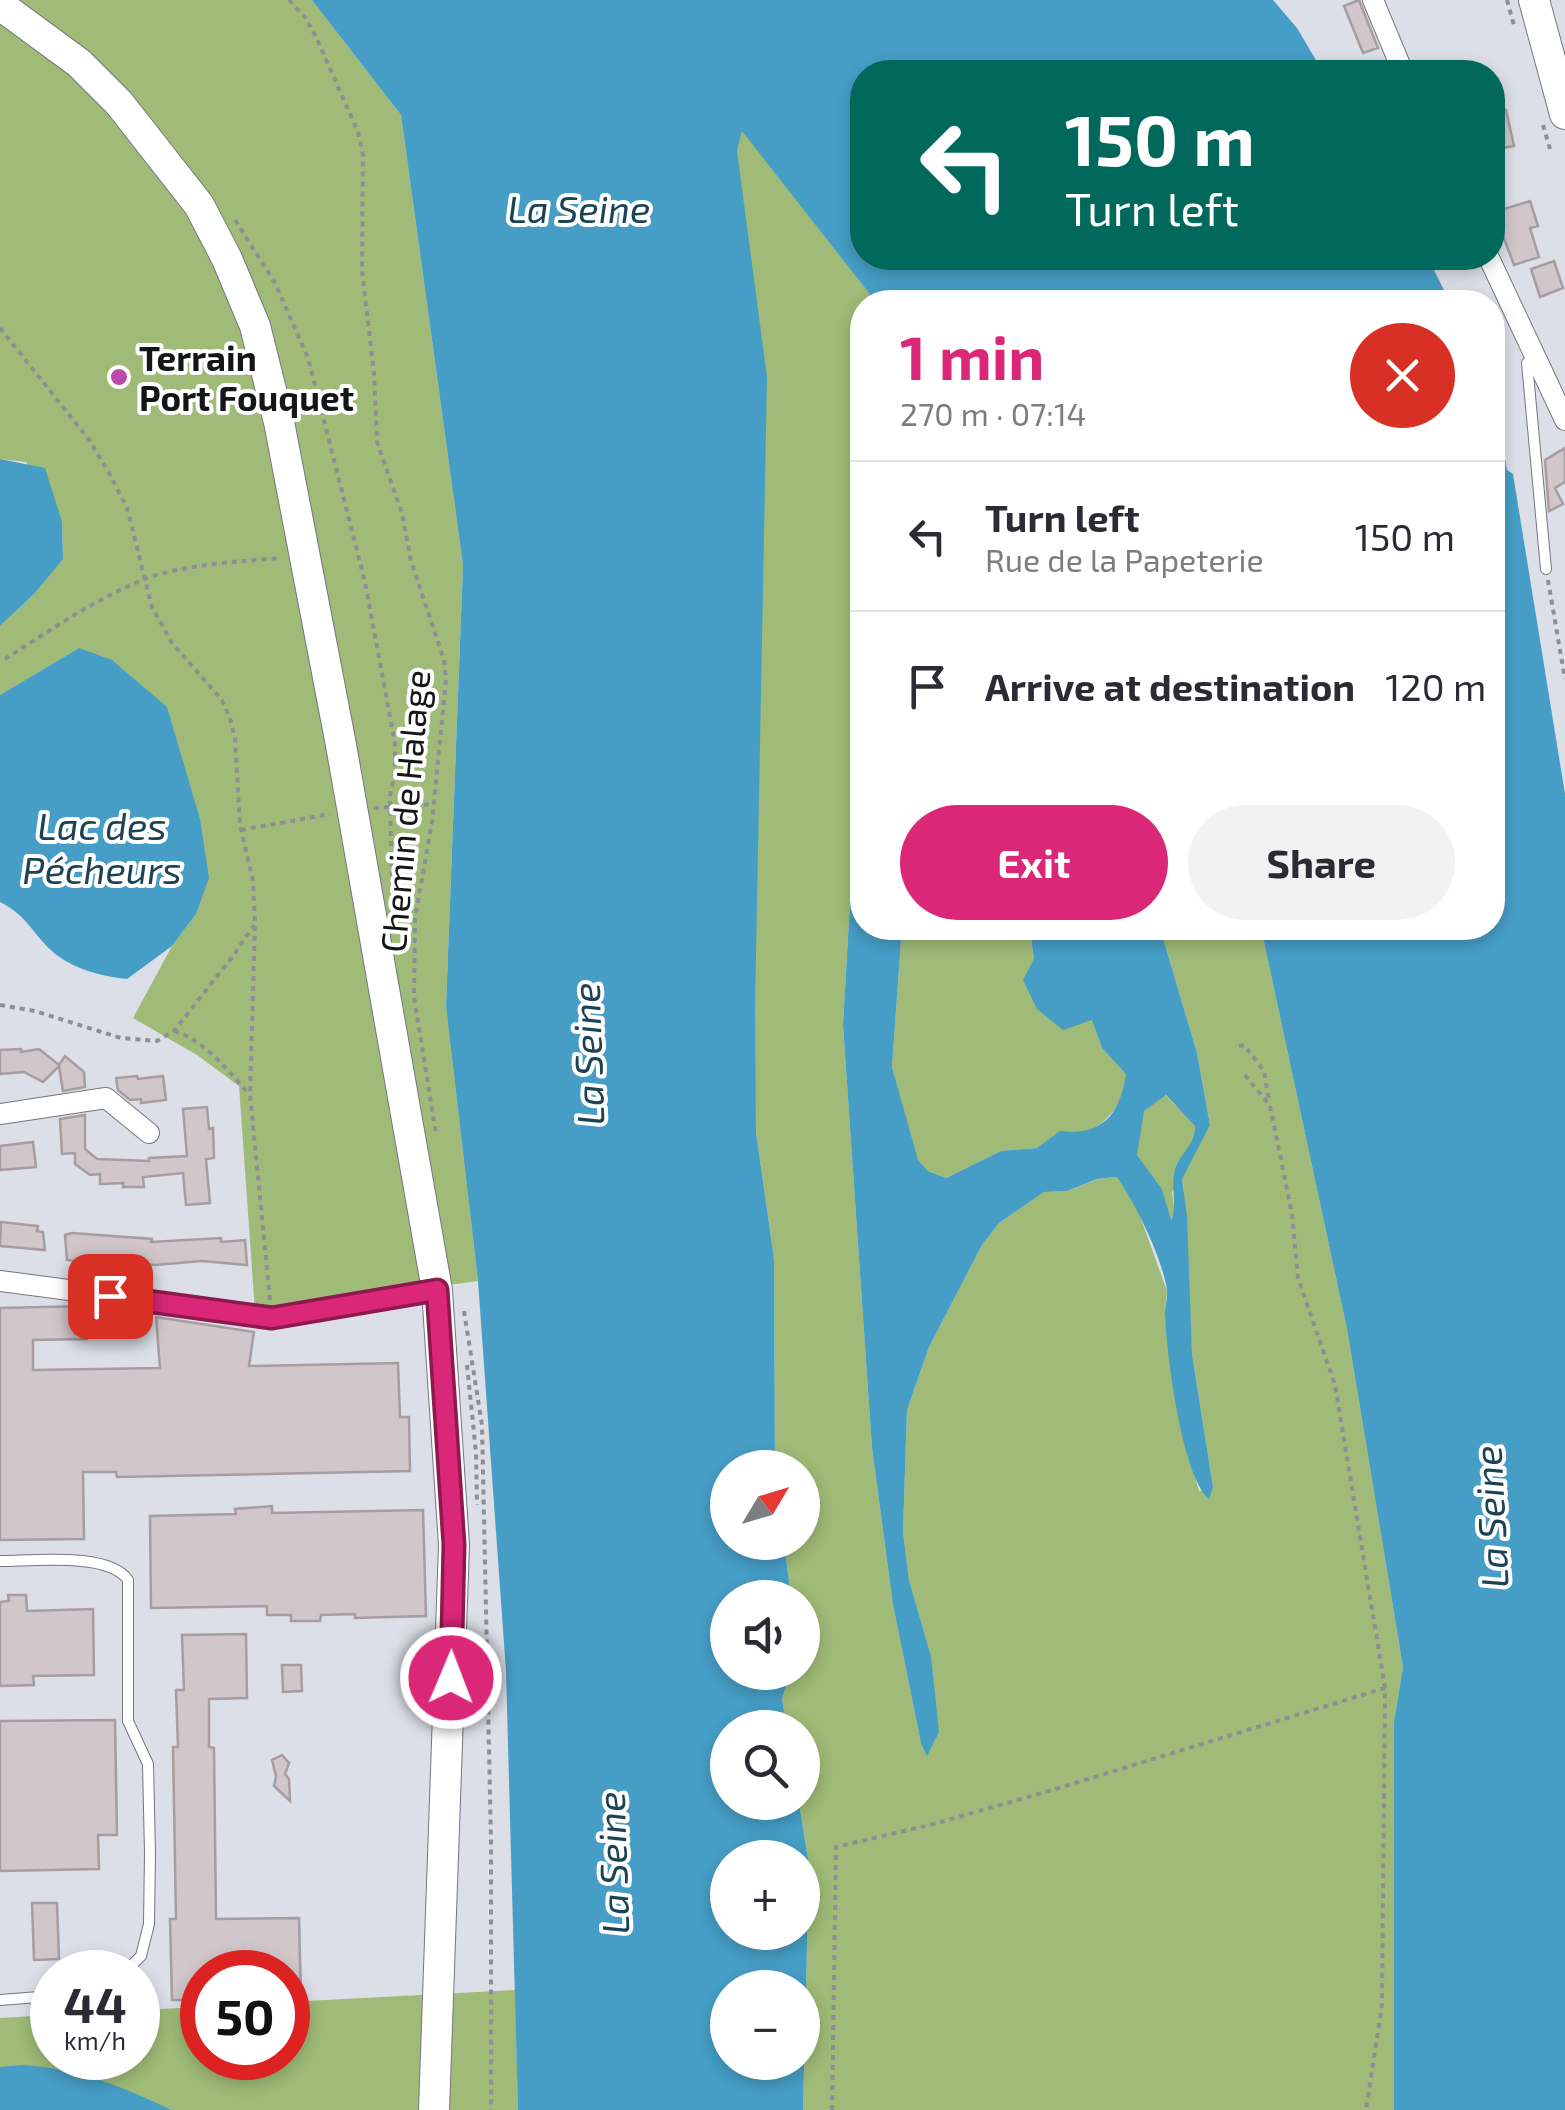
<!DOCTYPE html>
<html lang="en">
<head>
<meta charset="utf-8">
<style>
	body { margin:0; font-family:"Exo 2",sans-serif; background:#f2f2f3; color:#2b2b33; height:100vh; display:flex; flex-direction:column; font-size:38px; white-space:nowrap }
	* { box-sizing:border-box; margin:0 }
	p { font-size:32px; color:#7c7c81 }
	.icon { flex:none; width:55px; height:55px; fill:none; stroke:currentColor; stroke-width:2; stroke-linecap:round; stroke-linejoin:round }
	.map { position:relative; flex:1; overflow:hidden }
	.drawer { position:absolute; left:850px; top:290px; width:655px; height:650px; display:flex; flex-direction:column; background:#fff; border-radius:40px; box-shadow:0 5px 15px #0003 }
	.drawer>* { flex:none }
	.top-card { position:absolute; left:850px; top:60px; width:655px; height:210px; border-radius:40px; box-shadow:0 5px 15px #0003; background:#00695c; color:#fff; overflow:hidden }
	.needle { width:65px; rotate:52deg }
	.controls { position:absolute; left:710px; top:1450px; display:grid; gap:20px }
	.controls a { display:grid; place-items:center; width:110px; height:110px; border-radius:50%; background:#fff; box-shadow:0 5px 15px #0003; font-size:50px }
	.speed { position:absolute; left:30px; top:1950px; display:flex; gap:20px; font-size:50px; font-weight:700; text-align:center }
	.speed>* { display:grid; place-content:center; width:130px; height:130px; border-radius:50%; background:#fff; box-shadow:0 5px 15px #0003; line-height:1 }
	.speed small { font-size:25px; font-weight:400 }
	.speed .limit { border:15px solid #d22; background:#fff; color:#111 }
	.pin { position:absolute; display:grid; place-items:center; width:85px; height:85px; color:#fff; margin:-42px; border-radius:20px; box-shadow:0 5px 15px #0006 }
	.me { position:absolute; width:110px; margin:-55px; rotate:1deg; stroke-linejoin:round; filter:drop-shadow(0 0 8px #0008) }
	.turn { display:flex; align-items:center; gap:35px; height:210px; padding:0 50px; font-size:45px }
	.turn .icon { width:130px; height:130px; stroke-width:2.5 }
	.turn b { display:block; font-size:70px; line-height:85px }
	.round { display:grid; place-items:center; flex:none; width:105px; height:105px; border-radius:52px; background:#f2f2f3 }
	.summary { display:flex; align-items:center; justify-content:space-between; height:170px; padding:0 50px }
	h1 { font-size:60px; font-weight:700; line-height:75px; color:#db2777 }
	.button { display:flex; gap:20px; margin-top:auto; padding:20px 50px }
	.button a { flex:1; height:115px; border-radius:60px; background:#db2777; color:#fff; font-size:40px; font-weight:700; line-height:115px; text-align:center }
	.button a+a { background:#f2f2f3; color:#2b2b33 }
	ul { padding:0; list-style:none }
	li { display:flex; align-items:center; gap:30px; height:150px; padding:0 50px; border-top:2px solid #e1e1e2 }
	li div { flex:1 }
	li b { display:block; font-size:38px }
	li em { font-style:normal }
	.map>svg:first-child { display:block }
</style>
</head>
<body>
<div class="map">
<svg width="1565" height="2110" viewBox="0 0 1565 2110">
	<rect width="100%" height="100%" fill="#dcdfe7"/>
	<path fill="#9fbb77" d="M0 0H312L401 115 463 565 446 1005 478 1281 255 1311 239 1086 197 1055 133 1018 172 946 196 914 79 648 0 695V626L35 593 63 558 62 522 26 462 0 459Z
		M742 129 876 302H862V758L858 762 843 1025 872 1448 893 1605 921 1743 931 1656 909 1580 903 1532 907 1410 929 1347 982 1245 999 1223 1044 1192 1067 1191 1098 1179 1117 1177 1136 1205 1167 1291 1165 1314 1172 1376 1182 1432 1199 1491 1213 1487 1192 1354 1183 1181 1172 1192 1175 1211 1170 1221 1162 1189 1137 1156 1123 1098C1104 1124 1095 1135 1060 1132L1037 1148 1001 1151 946 1178 928 1171 917 1160 892 1067 901 940 898 928H1035L1030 931 1034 959 1092 1019 1102 1048 1127 1074 1165 1095 1195 1125 1196 1137 1176 1166 1197 1146 1210 1125 1197 1053 1160 928H1261L1347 1329 1403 1667 1394 1722V2110H803L809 1865 799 1803 802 1802V1728L787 1727 782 1699 790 1673 802 1672V1598L791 1597 784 1543 802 1542V1468L775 1467 774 1259 756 1132 737 151Z
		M515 1990 518 2110H0V2018L52 2015V2058H138V2010L202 2007V2058H288V2002Z"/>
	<path fill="#469ec6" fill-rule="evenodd" d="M312 0H1273L1297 28 1323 72H862V258H1428L1450 302H876L742 131 737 151 767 377 755 1008 756 1132 774 1259 775 1467 728 1468V1542L784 1543 791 1597 728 1598V1672L790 1673 782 1699 787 1727 728 1728V1802L799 1803 809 1865 803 2110H518L506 1671 478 1281 446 1006 463 565 401 115ZM728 1858H802V1932H728ZM728 1988H802V2062H728Z
		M1493 394 1507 470 1513 474 1565 794V2110H1394V1722L1403 1667 1347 1329 1261 928H1492Z
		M0 459 45 468 62 522 63 559 35 593 0 626Z
		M79 648 112 660 167 707 200 819 209 878 196 914 172 946 127 979C105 977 77 970 58 956 35 939 29 916 0 902V695Z
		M862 758V928H898L901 940 892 1067 918 1160 928 1171 946 1178 1001 1151 1037 1148 1060 1131C1104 1136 1120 1113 1126 1074L1102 1048 1092 1020 1063 1030 1037 1009 1023 980 1034 959 1030 931 1035 928H1160L1197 1053 1210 1125 1182 1179 1187 1216 1192 1354 1213 1487 1209 1499C1182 1477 1166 1351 1165 1313 1165 1306 1168 1298 1167 1290 1162 1257 1136 1205 1117 1177L1097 1179 1067 1191 1044 1192 999 1223 982 1245 929 1347 907 1410 903 1532 909 1580 931 1656 939 1732 927 1756 921 1743 893 1605 872 1448 843 1025 858 762ZM1166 1095 1195 1126C1196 1145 1179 1154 1175 1170 1170 1187 1178 1205 1171 1220L1162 1189 1137 1155 1144 1111Z
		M22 2065C76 2068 122 2086 171 2110H0V2067Z"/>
	<path fill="#d1c7cb" stroke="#a69da0" stroke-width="2.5" d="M1359 0 1378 48 1363 53 1344 6Z
		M1506 110 1514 146 1492 150V115Z
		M1530 201 1538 226 1530 228 1539 257 1514 265 1494 212Z
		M1554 261 1563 288 1540 297 1531 269Z
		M1565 448V482L1555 488 1563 504 1549 511 1545 460Z
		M21 1049V1052L39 1049 59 1065 65 1056 84 1072 85 1087 63 1091 59 1066 43 1082 24 1072 0 1074V1050Z
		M137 1076 138 1079 163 1076 166 1100 141 1103V1099L130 1100 118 1090 116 1078Z
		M207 1107 209 1129 213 1128 214 1158 206 1159 210 1203 186 1205 183 1173 143 1177 144 1187H123V1183L100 1184V1174L90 1175 75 1164V1153L62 1154 60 1119 85 1115V1149L97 1159 149 1161V1158L187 1156 183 1109Z
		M33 1142 36 1167 0 1170V1146Z
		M1 1222 38 1226 37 1231 43 1232 45 1250 0 1246Z
		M72 1233 152 1239 151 1242 221 1238V1242L245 1240 247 1265 202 1261 155 1265 107 1260V1265L67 1260 65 1235Z
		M86 1306 87 1339 33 1340V1370L160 1368 156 1317 254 1332 249 1366 398 1363 400 1417H409L410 1471 117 1477 116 1472H83L84 1539 0 1540V1308Z
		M272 1506V1513L423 1510 426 1616 355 1618V1614L321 1615 320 1621H291V1615H267V1606L151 1608 150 1516 236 1514 235 1509Z
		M8 1595H26L27 1611 93 1609 94 1675 33 1676 34 1685 0 1686V1602L9 1601Z
		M246 1634 247 1698 209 1699V1747L214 1748 216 1919 299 1918 301 1998H288V1972H202V2000H172L170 1919H176L173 1747H178L176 1690H184L182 1635Z
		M282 1665H301L302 1691 283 1692Z
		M115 1720 117 1835H98L99 1869 0 1871V1721Z
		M282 1755 289 1763 285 1774 289 1779 290 1801 274 1786 276 1776 272 1760Z
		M32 1903H57L59 1959 34 1960Z"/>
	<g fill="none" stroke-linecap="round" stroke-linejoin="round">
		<defs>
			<path id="service" d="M1535 355 1527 363 1546 569
				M0 1561C33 1561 109 1552 128 1580V1721L148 1764 150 1853 149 1924 141 1956 125 1972
				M0 2000 52 1996"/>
			<path id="minor" d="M1373 0 1403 72
				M1489 258 1565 420
				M0 1114 106 1098 149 1133
				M0 1281 273 1317 437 1290"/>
			<path id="secondary" d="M1534 0 1565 114
				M0 5 79 63 119 103 199 205 227 259 255 326 279 422 341 745 437 1290 454 1545 434 2110"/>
		</defs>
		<use href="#service" stroke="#74767e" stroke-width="12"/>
		<use href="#minor" stroke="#74767e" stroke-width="22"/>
		<use href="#secondary" stroke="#74767e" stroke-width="32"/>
		<path stroke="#8d8f95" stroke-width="4" stroke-dasharray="5 5" stroke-linecap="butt" d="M289 0 305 17 317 39 358 132 363 154 362 270 374 373 377 442 402 513 411 561 444 660 446 680 432 822 415 918 414 997 436 1134
			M1507 0 1515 29
			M1543 125 1550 149
			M235 220 275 283 308 358 365 582 395 744V772L390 796 392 887
			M0 328 90 441 110 475 127 508 152 607 172 643 222 700 230 718 235 739 240 825 253 881 255 922 250 1095 270 1300
			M1548 580 1565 679
			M5 659C49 631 94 600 142 580 179 565 241 561 281 558
			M374 808 434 804
			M241 830 330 814
			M0 1005 35 1011 121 1038 157 1041 174 1031 233 956 254 925
			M174 1031C206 1041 227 1070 249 1094
			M1239 1046 1244 1045 1264 1071 1269 1101
			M1245 1075 1270 1106 1292 1214 1298 1278 1335 1385 1385 1688 1382 2005 1366 2110
			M464 1311 482 1425 491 1842V2110
			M467 1365 476 1453 477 1505
			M832 2110 836 1847 934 1824 1052 1790 1385 1688"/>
		<use href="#service" stroke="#fff" stroke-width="10"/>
		<use href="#minor" stroke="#fff" stroke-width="20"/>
		<use href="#secondary" stroke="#fff" stroke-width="30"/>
	</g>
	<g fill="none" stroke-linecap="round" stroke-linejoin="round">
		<defs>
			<path id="route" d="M110 1296 272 1318 437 1290 454 1545 451 1678"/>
		</defs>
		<use href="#route" stroke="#8e194d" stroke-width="25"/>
		<use href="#route" stroke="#db2777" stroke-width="18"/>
	</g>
	<circle fill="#ba4ba8" stroke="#fff" stroke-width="4" cx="119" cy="377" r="10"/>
	<g text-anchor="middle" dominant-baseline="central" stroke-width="8" stroke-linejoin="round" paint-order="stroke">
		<g font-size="35" font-weight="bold" fill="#141517" stroke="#fff" text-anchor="start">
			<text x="139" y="357">Terrain<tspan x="139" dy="40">Port Fouquet</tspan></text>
		</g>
		<g font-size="35" fill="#141517" stroke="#fff">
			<text transform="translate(404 811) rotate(-85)">Chemin de Halage</text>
		</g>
		<g font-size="38" font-style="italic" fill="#1c4355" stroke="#fff">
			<text x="579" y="208">La Seine</text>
			<text x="102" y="825">Lac des<tspan x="102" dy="44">Pécheurs</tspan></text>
			<text transform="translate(587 1054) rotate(-92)">La Seine</text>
			<text transform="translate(1490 1517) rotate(-93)">La Seine</text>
			<text transform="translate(612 1863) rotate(-92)">La Seine</text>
		</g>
	</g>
</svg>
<div class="controls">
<a><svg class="needle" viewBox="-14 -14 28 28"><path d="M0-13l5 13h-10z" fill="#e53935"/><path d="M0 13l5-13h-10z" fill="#7c7c81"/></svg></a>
<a><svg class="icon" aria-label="sound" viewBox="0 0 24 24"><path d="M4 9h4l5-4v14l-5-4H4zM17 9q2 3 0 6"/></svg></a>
<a><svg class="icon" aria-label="search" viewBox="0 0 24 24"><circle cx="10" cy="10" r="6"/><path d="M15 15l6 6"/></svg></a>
<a>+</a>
<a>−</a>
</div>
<div class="speed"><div>44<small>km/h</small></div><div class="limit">50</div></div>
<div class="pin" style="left:110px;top:1296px;background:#d93025"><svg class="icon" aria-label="arrive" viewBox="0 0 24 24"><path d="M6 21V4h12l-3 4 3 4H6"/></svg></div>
<svg class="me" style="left:451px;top:1678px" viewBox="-20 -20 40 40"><circle r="17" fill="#db2777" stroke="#fff" stroke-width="3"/><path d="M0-11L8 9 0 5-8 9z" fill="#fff"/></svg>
<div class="top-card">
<div class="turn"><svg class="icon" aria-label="left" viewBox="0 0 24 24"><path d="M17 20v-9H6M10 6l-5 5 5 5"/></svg><div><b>150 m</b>Turn left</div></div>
</div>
<section class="drawer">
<div class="summary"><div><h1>1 min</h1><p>270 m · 07:14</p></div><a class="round" style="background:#d93025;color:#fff"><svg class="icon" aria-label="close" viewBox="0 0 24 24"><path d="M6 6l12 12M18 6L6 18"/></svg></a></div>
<ul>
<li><svg class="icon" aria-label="left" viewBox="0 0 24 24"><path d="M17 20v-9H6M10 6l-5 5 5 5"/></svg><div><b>Turn left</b><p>Rue de la Papeterie</p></div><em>150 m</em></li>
<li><svg class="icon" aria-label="arrive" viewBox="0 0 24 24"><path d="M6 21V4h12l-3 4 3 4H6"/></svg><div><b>Arrive at destination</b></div><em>120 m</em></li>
</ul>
<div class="button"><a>Exit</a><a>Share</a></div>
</section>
</div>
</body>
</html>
